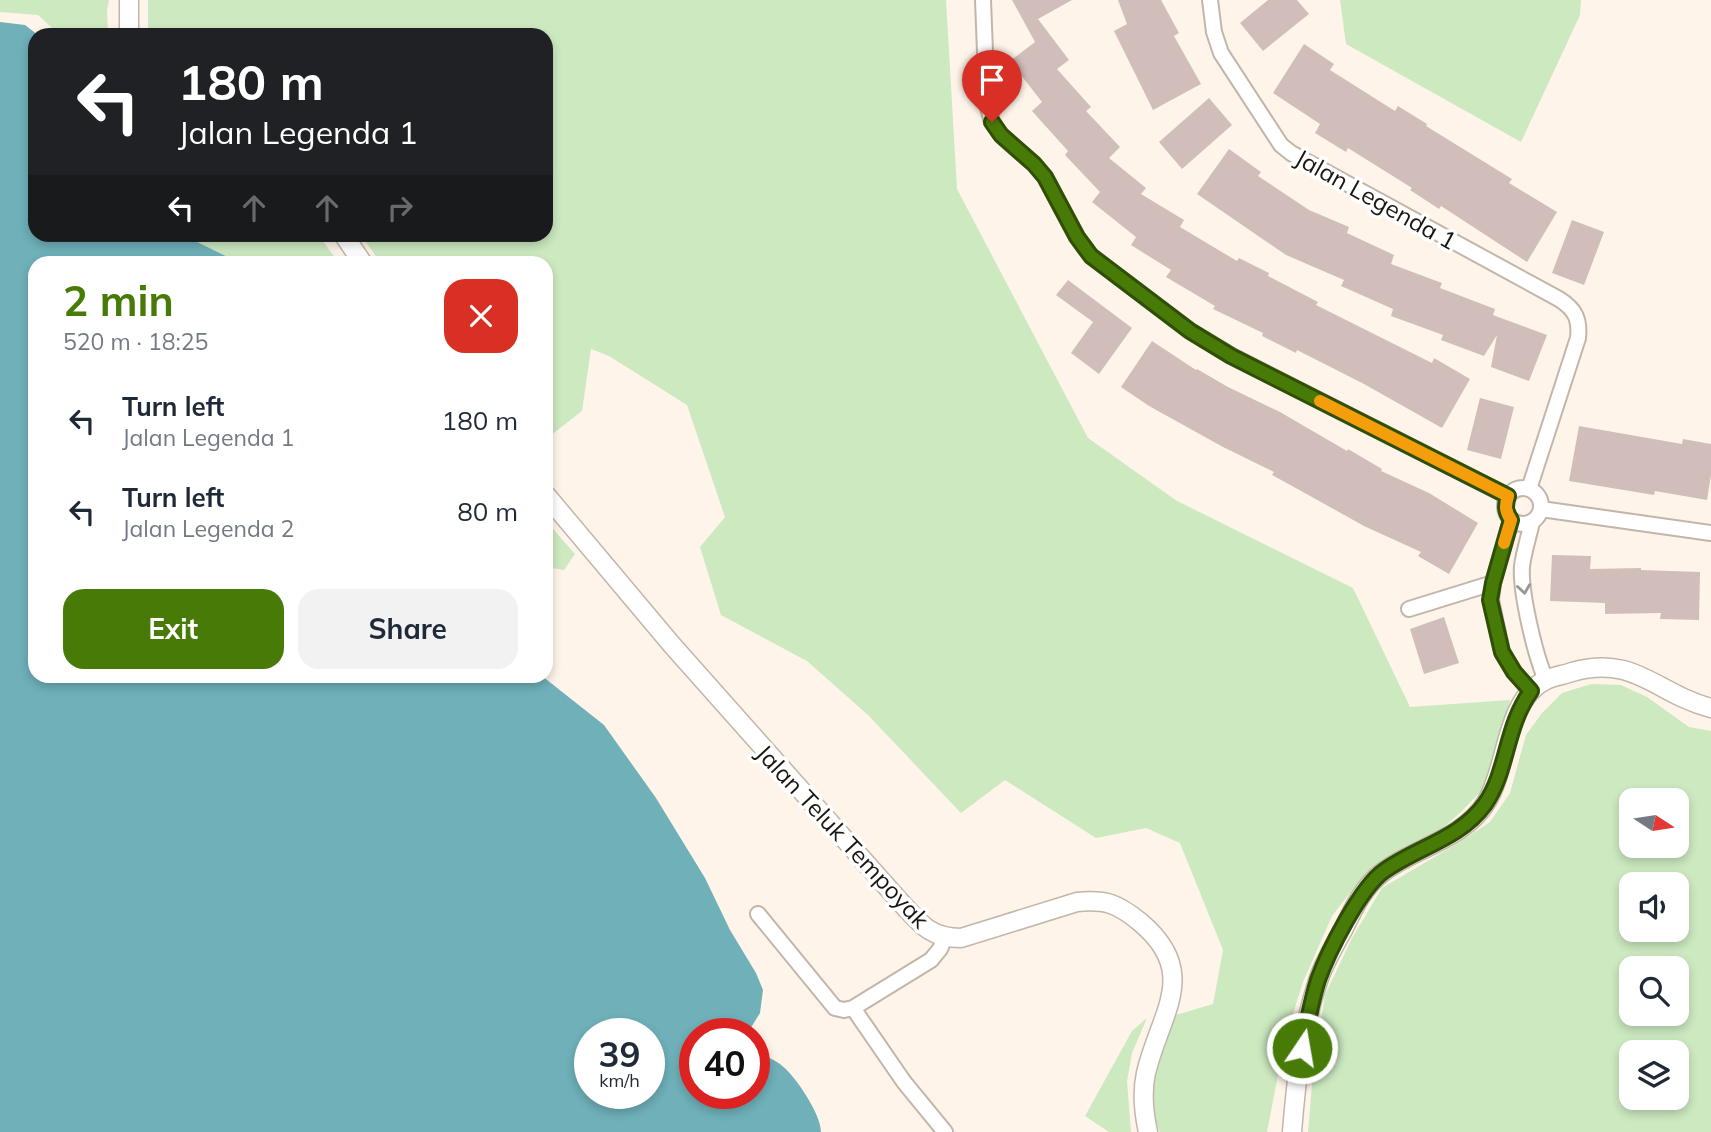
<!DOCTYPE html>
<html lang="en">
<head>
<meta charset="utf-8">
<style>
	body { margin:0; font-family:Mulish,sans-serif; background:#f2f2f3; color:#1f2937; height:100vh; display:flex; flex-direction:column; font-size:26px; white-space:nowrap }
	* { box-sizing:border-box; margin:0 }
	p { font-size:23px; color:#747a83 }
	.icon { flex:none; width:38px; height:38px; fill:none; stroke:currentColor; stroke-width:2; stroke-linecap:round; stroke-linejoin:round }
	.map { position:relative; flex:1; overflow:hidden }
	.sheet { position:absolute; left:28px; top:256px; width:525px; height:427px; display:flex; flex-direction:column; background:#fff; border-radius:21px; box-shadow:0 4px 10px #0003 }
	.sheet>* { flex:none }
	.top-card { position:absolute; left:28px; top:28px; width:525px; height:214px; border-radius:21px; box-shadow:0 4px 10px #0003; background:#202124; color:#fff; overflow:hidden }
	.needle { width:46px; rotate:102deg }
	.fabs { position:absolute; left:1619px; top:788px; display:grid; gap:14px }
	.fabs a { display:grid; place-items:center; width:70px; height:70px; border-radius:14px; background:#fff; box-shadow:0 4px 10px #0003; font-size:35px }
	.speed { position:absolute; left:574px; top:1018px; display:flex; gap:14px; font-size:35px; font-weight:700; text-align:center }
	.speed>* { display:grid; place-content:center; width:91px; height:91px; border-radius:50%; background:#fff; box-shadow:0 4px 10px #0003; line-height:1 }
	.speed small { font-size:18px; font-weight:400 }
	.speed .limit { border:10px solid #d22; background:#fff; color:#111 }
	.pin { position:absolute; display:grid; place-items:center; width:60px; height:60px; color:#fff; margin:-72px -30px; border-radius:50% 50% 50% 0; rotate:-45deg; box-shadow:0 0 7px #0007 }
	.pin .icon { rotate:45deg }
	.me { position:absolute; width:77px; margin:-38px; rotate:12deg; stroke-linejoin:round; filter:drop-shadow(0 0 5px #0008) }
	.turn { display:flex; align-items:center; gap:24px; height:147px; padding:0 35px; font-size:32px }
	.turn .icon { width:91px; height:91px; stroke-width:2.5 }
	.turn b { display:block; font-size:49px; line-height:60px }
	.lanes { display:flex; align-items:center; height:66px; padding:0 35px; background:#0003; justify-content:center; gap:35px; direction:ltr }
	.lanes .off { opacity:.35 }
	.round { display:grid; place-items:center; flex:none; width:74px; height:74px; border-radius:21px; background:#f2f2f3 }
	.summary { display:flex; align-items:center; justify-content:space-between; height:119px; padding:0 35px }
	h1 { font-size:42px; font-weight:700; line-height:52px; color:#477a07 }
	.button { display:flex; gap:14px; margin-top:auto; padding:14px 35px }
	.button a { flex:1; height:80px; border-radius:21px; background:#477a07; color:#fff; font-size:28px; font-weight:700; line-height:80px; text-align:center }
	.button a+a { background:#f2f2f3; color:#1f2937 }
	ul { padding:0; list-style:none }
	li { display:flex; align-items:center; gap:21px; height:91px; padding:0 35px }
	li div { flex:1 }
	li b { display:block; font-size:26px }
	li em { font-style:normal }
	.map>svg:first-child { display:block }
</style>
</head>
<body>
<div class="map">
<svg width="1711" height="1132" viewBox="0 0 1711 1132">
	<rect width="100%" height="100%" fill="#fef4e9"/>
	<path fill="#cce9c0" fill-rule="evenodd" d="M0 0H109L107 10 108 35H60L38 15 0 12Z
		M148 0H946L957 189 1088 438 1177 501 1353 588 1410 707 1510 700 1486 786 1462 811 1439 831 1404 847 1378 865 1356 885 1332 916 1303 982 1285 1039 1267 1132H1160C1142 1095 1164 1050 1176 1015L1213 1004 1223 950 1180 843 1146 828 1096 838 1005 780 961 813 868 715 807 661 721 615 700 547 725 517 687 405 609 356 591 349 582 411 546 439V262H380L361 235 546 234V35H148Z
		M1340 0H1581L1580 15 1521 142 1346 44Z
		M183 235H297L302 241H323L338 262H238Z
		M546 521 575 554 564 570 546 567Z
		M1591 684 1621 685 1647 697 1689 727 1711 731V1132H1308L1313 1073 1325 995 1352 938 1382 888 1460 842 1490 822 1510 793 1526 735 1542 713 1562 693ZM1631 800H1676V845H1631ZM1631 884H1676V929H1631ZM1631 968H1676V1013H1631ZM1631 1052H1676V1097H1631Z
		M1147 1018 1132 1053 1127 1081 1131 1132H1109L1085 1116 1132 1031Z"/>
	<path fill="#6fb0b9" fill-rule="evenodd" d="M0 22 25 25 38 35H35V234L183 235 238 262H35V676H542L604 725 656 798 705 878 730 930 756 973 763 990 760 1013 747 1034H695V1094H754V1051C763 1055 773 1059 780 1064 795 1075 821 1114 821 1132H0ZM590 1034H649V1094H590Z"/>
	<path fill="#d1bebb" d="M1012 0H1072L1038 19 1069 60 1057 69 1091 107 1086 111 1120 147 1109 158 1146 188 1141 194 1184 220 1180 227 1237 261 1239 258 1269 273 1268 276 1318 302 1316 305 1432 363 1434 358 1470 379 1442 428 1364 384 1297 350 1296 353 1262 336 1263 333 1213 309 1215 306 1166 277 1171 270 1131 245 1136 237 1092 202 1100 192 1065 155 1068 151 1032 111 1042 102 1010 61 1035 42Z
		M1118 0H1161L1179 33 1174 36 1201 84 1153 110 1114 31 1127 24Z
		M1268 0H1297L1309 14 1263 51 1240 23Z
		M1304 44 1334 64 1330 70 1395 111 1398 106 1427 124 1426 126 1512 179 1509 183 1557 212 1527 262 1441 206 1439 209 1410 190 1412 188 1348 148 1346 152 1315 133 1320 124 1273 93Z
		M1209 98 1232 125 1182 169 1159 142Z
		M1229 149 1261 172 1258 176 1309 210 1349 227 1347 233 1394 255 1391 264 1442 283 1440 288 1495 309 1493 315 1547 335 1529 381 1491 367 1497 335 1484 356 1441 340 1443 335 1391 316 1393 309 1341 286 1344 280 1286 255 1197 194Z
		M1572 220 1604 232 1584 285 1552 273Z
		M1068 280 1132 328 1099 374 1071 353 1093 322 1056 295Z
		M1152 341 1196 370 1197 369 1228 387 1280 412 1347 451 1348 449 1382 469 1381 471 1429 493 1478 523 1449 574 1418 556 1421 552 1364 526 1303 492 1272 475 1274 472 1223 447 1149 406 1121 387Z
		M1480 398 1514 407 1501 459 1467 450Z
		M1579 426 1682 444 1683 439 1711 444V475L1707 500 1655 491 1654 495 1569 481Z
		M1552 555 1591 556 1590 569 1641 568V570L1700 572 1699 620 1660 619 1661 613 1605 614V603L1550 601Z
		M1444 617 1459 663 1424 674 1410 629Z"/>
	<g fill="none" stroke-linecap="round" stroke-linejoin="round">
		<defs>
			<path id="minor" d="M983 0 987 104 992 122 1001 135 1034 164 1045 177 1077 237 1091 256 1190 331 1232 356 1508 496
				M1210 0 1214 32 1221 53 1281 145 1291 153 1559 299C1575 309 1580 319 1578 338L1529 489
				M1505 506a18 18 0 1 1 36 0a18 18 0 1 1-36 0Z
				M1541 509 1711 533
				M1511 520 1493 583 1491 600 1502 652 1514 672 1531 691
				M1532 522C1529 536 1524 551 1522 566 1520 592 1535 655 1546 680
				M1409 609 1493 583
				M758 914 835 1008 844 1010 853 1008 931 960 940 949 945 938
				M853 1008 904 1082 945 1132"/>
			<path id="tertiary" d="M129 35V0
				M343 234 362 262
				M546 495 672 645 904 906C923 927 933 938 961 938L1077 902C1106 899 1118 904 1140 922 1201 973 1160 1013 1146 1073 1142 1091 1144 1114 1148 1132
				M1292 1132C1296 1081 1302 1029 1318 981 1324 962 1335 945 1344 928 1354 907 1364 886 1383 872 1416 847 1465 839 1487 801 1508 766 1505 699 1546 680 1554 676 1564 675 1572 672 1635 654 1656 694 1711 708"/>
		</defs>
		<use href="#minor" stroke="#c2b6aa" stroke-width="18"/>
		<use href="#tertiary" stroke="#c2b6aa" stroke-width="21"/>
		<use href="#minor" stroke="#fff" stroke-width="14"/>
		<use href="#tertiary" stroke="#fff" stroke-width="18"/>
	</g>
	<defs><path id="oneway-chevron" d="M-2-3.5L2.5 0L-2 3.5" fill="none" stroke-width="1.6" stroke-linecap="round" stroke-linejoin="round" transform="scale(1.75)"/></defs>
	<use stroke="#989694" href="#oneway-chevron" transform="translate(1524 589) rotate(82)"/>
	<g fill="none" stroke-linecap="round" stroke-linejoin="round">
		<defs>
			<path id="route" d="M992 122 1001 135 1034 164 1045 177 1077 237 1091 256 1190 331 1231 356 1508 496C1505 506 1505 511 1511 520L1493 583 1490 600 1502 652 1514 672 1531 691C1505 727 1508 771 1485 804 1460 839 1417 847 1384 871 1360 888 1328 952 1318 980 1311 1002 1307 1026 1302 1048"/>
		</defs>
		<use href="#route" stroke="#2e4f05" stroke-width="18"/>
		<use href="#route" stroke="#477a07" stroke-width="12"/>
		<path stroke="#f59e0b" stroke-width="12" d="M1320 401 1508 496C1505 506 1505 511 1511 520L1504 543"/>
	</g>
	<g text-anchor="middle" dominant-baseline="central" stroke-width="7" stroke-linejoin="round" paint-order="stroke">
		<g font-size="24" fill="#1a1611" stroke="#fff">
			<text transform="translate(1376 199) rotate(29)">Jalan Legenda 1</text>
			<text transform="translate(843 836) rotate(47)">Jalan Teluk Tempoyak</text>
		</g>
	</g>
</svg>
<div class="fabs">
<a><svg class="needle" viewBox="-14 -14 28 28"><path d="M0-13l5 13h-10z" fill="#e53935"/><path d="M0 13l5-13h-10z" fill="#747a83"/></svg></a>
<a><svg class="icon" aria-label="sound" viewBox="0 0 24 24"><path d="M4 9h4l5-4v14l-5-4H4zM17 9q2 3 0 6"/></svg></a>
<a><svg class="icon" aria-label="search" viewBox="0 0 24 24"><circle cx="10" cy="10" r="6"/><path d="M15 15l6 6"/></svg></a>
<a><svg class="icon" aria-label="layers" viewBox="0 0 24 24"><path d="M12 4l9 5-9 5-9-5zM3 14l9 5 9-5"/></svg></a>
</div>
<div class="speed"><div>39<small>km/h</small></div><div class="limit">40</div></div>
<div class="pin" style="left:992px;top:122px;background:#d93025"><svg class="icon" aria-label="arrive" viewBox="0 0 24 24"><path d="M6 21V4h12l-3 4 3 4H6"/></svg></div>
<svg class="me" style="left:1302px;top:1048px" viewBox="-20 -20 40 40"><circle r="17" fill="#477a07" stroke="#fff" stroke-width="3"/><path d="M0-11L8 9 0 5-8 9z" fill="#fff"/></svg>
<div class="top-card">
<div class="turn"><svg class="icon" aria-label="left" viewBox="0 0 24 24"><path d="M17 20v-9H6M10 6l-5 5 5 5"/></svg><div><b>180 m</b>Jalan Legenda 1</div></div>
<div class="lanes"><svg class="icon" aria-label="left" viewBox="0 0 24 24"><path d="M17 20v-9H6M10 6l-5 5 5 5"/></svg><svg class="icon off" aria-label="ahead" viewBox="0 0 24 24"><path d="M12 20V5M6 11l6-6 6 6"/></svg><svg class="icon off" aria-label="ahead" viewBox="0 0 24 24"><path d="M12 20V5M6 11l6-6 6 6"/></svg><svg class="icon off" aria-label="right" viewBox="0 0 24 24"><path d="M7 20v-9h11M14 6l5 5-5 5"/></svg></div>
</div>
<section class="sheet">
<div class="summary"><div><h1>2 min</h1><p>520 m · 18:25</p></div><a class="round" style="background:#d93025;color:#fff"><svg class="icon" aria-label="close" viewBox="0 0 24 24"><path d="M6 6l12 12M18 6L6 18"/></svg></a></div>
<ul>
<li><svg class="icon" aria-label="left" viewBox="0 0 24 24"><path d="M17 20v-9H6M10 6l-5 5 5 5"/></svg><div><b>Turn left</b><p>Jalan Legenda 1</p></div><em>180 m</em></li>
<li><svg class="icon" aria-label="left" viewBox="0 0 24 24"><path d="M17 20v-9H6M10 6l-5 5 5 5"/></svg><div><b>Turn left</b><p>Jalan Legenda 2</p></div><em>80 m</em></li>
</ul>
<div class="button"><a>Exit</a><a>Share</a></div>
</section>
</div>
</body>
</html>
